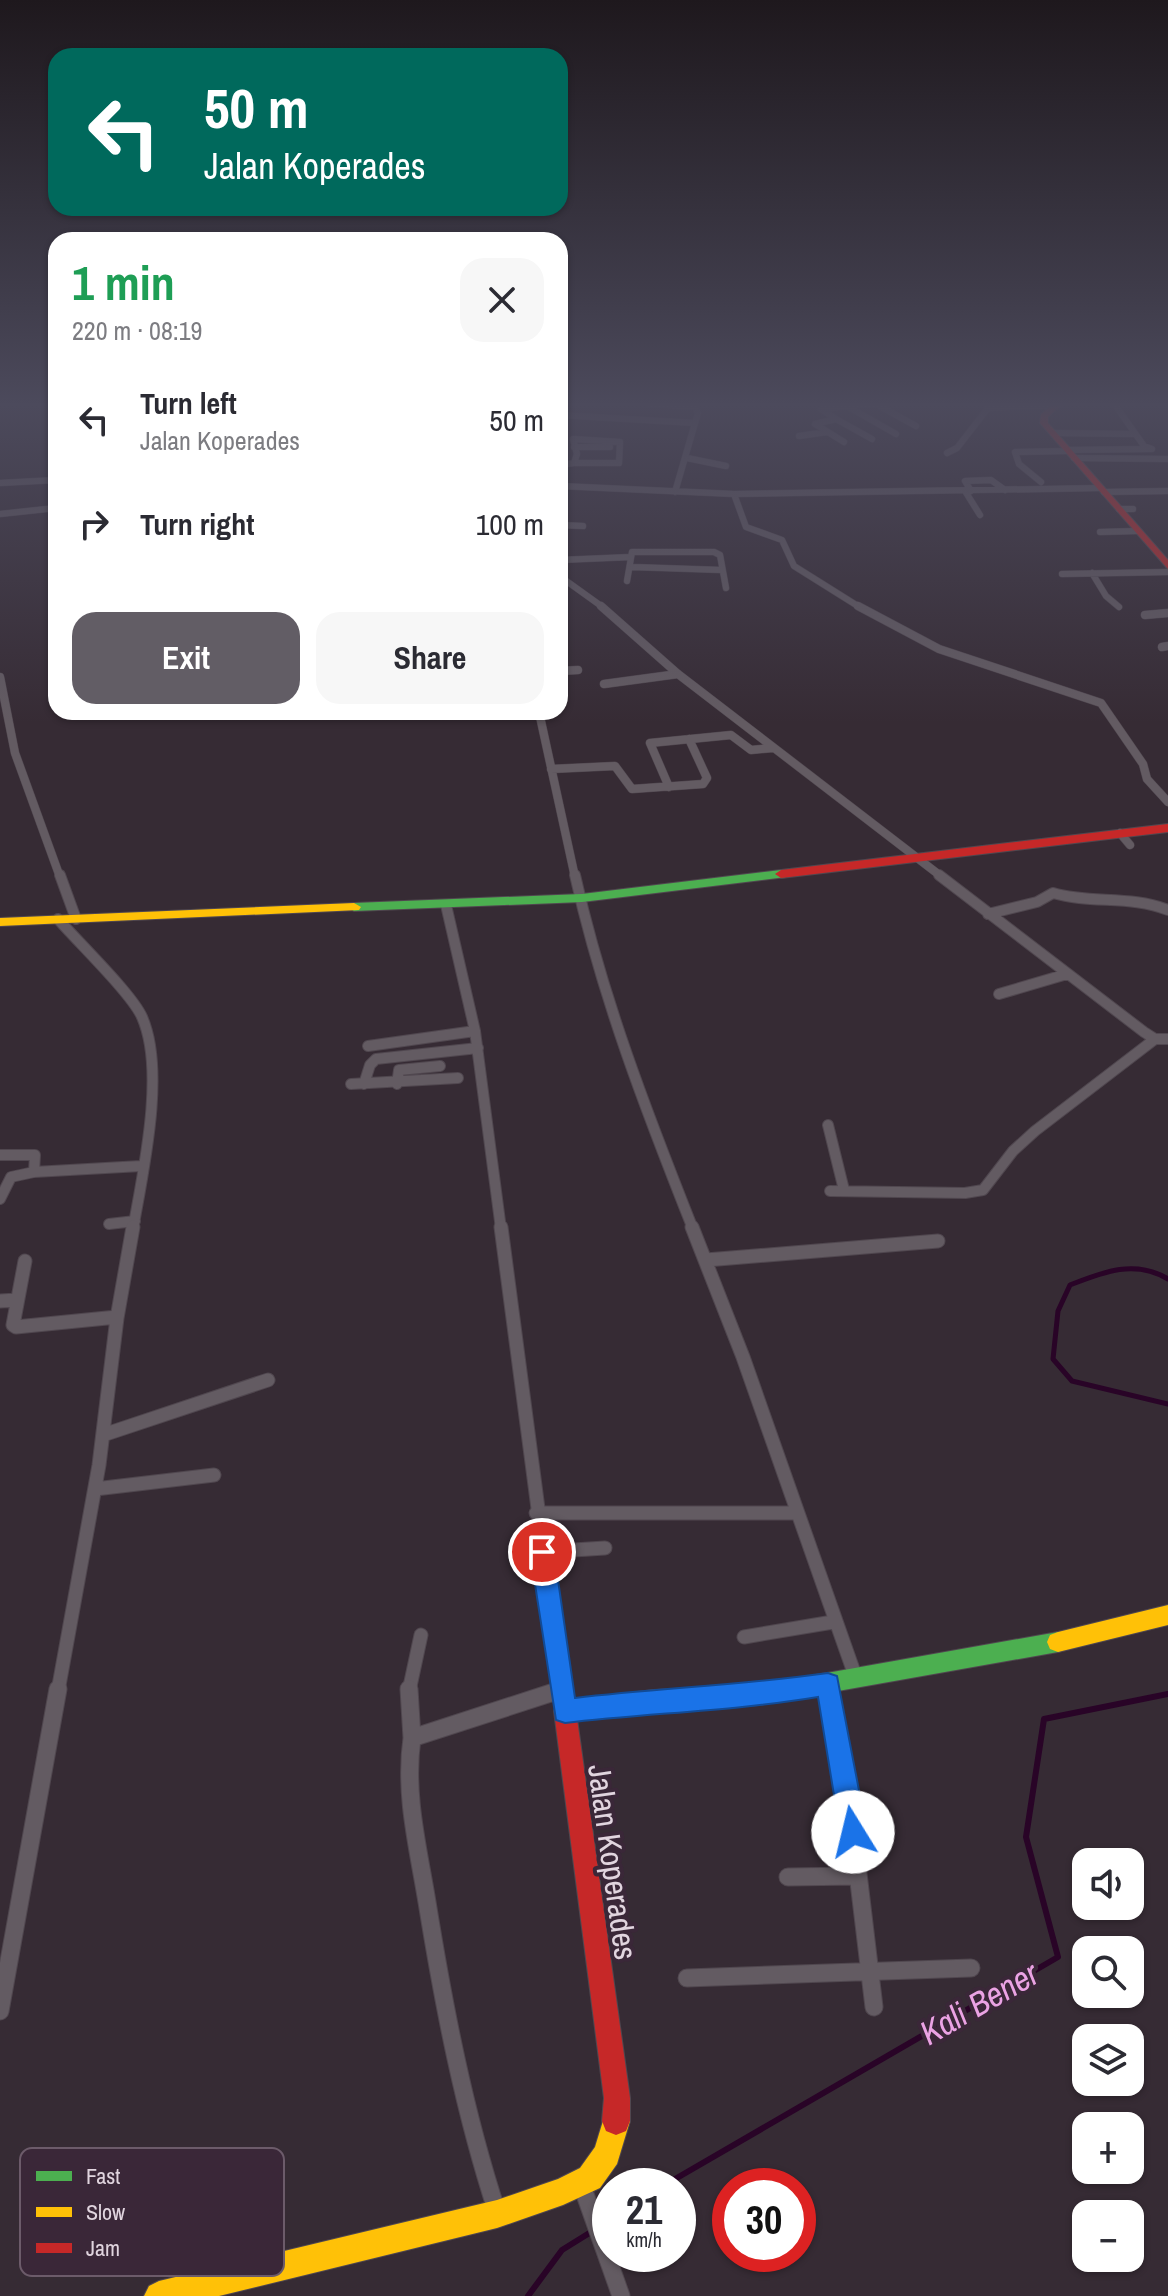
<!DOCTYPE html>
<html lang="en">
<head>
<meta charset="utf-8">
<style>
	body { margin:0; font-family:"Archivo Narrow",sans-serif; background:#f7f7f7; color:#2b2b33; height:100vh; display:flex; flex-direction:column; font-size:30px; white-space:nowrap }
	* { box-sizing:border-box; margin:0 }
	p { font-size:26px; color:#7c7c81 }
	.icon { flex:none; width:44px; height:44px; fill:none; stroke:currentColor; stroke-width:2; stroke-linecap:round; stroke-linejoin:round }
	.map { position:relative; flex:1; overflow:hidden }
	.panel { position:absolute; left:48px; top:232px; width:520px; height:488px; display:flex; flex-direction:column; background:#fff; border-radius:24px; box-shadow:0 2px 6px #0004 }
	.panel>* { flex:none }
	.hud { position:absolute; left:48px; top:48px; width:520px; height:168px; border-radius:24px; box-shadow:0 2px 6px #0004; background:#00695c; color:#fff; overflow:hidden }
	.buttons { position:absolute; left:1072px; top:1848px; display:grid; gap:16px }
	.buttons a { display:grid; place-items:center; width:72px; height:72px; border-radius:16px; background:#fff; box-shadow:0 2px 6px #0004; font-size:40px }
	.speed { position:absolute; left:592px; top:2168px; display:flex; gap:16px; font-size:40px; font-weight:700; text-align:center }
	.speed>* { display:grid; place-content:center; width:104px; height:104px; border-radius:50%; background:#fff; box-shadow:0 2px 6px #0004; line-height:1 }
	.speed small { font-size:20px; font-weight:400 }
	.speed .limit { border:12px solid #d22; background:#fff; color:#111 }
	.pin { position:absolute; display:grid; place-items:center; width:68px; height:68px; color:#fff; margin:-34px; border:4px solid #fff; border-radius:50%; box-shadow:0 2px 8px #0007 }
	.me { position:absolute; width:88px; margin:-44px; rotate:351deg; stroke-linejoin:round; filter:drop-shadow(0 0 6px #0008) }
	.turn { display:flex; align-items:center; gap:28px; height:168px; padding:0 24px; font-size:36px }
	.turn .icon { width:104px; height:104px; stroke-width:2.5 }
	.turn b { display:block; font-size:56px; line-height:68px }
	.round { display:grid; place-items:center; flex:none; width:84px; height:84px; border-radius:24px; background:#f7f7f7 }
	.summary { display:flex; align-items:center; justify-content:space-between; height:136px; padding:0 24px }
	h1 { font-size:48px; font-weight:800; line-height:60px; color:#1e9e55 }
	.action { display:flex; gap:16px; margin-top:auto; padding:16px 24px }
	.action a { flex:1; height:92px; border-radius:24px; background:#625d65; color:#fff; font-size:32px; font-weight:800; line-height:92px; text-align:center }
	.action a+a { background:#f7f7f7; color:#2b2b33 }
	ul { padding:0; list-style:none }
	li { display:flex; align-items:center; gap:24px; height:104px; padding:0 24px }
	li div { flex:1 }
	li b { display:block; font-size:30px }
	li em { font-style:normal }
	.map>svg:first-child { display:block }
</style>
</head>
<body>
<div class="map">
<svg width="1168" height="2296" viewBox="0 0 1168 2296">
	<rect width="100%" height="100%" fill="#362b34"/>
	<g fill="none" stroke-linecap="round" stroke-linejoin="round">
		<path stroke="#290427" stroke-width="5" d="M1168 1279C1135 1259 1103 1272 1070 1285L1058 1311 1053 1359 1072 1381 1168 1404"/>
		<path stroke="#290427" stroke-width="6" d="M663 2186 1058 1957 1026 1837 1044 1719 1168 1694
			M528 2296 562 2250 591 2232"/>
		<defs>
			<path id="street-far4" d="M1113 402 1144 446 1152 449
				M650 404 695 407 698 413 695 423
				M876 404 916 426
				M847 406 896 434
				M560 415 695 423 675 492
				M836 419 872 439
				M1053 433 1135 434
				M799 436 827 432
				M573 439 620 442 619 463H574L577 454Z
				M844 442 815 424 836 419 821 409 887 402
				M574 447H610
				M1066 450 1151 449
				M947 453 957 448 988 408 1059 405
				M687 458 726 466
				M1074 458 1168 459
				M560 465 574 463
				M1041 482 1019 464 1015 452 1067 451
				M0 483 56 480
				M560 486 734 494 1100 488
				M965 491 980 515
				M971 491 965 481 991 480 1005 490
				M1104 492 1168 491
				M734 494 746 527 782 540 794 566 861 608
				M1119 509H1133
				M0 514 56 508
				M560 525 583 526
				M1100 532 1137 531
				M560 560 631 557
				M632 567 722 570
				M1092 573 1106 596 1119 607
				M1062 574 1168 572
				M565 580 604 608
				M627 581 632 552H714L720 555 726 588"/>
			<path id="street-far3" d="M601 606 678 674 942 877
				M858 606 939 649 1101 703 1143 764 1147 779 1168 802
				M1145 615 1168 613
				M1162 647 1168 646
				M560 671 578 670
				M0 677 15 753 60 877
				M604 684 678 674
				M539 712 575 877
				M551 769 615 766 632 789 703 784 707 778 689 739
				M669 787 650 743 731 735 751 750 773 748
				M1120 833 1130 845"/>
			<path id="street-far2" d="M60 875 76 919
				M575 875C602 997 647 1113 693 1229
				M939 875 1144 1032 1155 1039H1168
				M446 905 475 1031 501 1229
				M988 914 1037 902 1053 893C1091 904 1131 895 1168 910
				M58 919C77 941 132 994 142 1017 166 1071 143 1172 133 1229
				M999 994 1067 974
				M368 1046 475 1031
				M351 1084 458 1078
				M364 1084 370 1065 376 1059 478 1048
				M397 1084 399 1070 440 1066
				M828 1125 844 1190
				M0 1155H35L34 1172 141 1166
				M830 1191 965 1193 983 1190 1013 1151 1035 1131 1155 1039
				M0 1199 11 1177 34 1172
				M109 1224 135 1221"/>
			<path id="street-far1" d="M501 1227 562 1691
				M692 1227 743 1357 856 1678
				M706 1260 938 1241
				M25 1261 13 1325 16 1327 117 1317
				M0 1301 17 1300
				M103 1435 268 1380
				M95 1489 214 1475
				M536 1513H797
				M542 1552 605 1548
				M744 1637 833 1622
				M828 1684 829 1691
				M58 1691 99 1465 117 1318 133 1227
				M409 1691 421 1635
				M556 1691 560 1690"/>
			<path id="street" d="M409 1689 412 1738
				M562 1689 565 1711
				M829 1689 853 1832 874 2007
				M788 1877 856 1876
				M687 1978 971 1968
				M0 2011 58 1689
				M581 2183 621 2296
				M497 2212C464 2111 444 2007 427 1902 418 1847 404 1794 412 1738L560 1690"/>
			<path id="fast" d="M781 870 786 871V877L582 902 354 911 347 907 354 903 582 894Z
				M1058 1632 1066 1635 1069 1642 1066 1649 1058 1652 759 1705 653 1710 573 1720 565 1717 562 1710 565 1703 573 1700 653 1690 759 1685Z"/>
			<path id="slow" d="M354 903 361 907 359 910 0 926V918Z
				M1168 1605V1625L1058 1652 1050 1649 1047 1642 1050 1635 1058 1632Z
				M616 2107 626 2111 630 2121 617 2164 600 2188 563 2205 497 2228 219 2296H144L149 2286 159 2281 497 2200 558 2179 580 2168 595 2147 606 2111Z"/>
			<path id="jam" d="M1056 402H1064L1048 417V423L1168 560V569L1040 423 1041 414Z
				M1168 824V832L781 878 775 874 781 870Z
				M565 1700H573L581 1703 584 1710 577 1719 630 2098V2121L626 2131 616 2135 606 2131 602 2121 604 2098 554 1711 557 1704Z"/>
		</defs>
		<use href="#street-far4" stroke="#50474f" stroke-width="7"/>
		<use href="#street-far3" stroke="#50474f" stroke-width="9"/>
		<use href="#street-far2" stroke="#50474f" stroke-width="12"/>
		<use href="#street-far1" stroke="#50474f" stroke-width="15"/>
		<use href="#street" stroke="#50474f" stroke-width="19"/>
		<use href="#fast" stroke="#50474f" stroke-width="2"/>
		<use href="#slow" stroke="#50474f" stroke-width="2"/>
		<use href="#jam" stroke="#50474f" stroke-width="2"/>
		<use href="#street-far4" stroke="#635b62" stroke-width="6"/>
		<use href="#street-far3" stroke="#635b62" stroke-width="8"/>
		<use href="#street-far2" stroke="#635b62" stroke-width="10"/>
		<use href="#street-far1" stroke="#635b62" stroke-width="13"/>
		<use href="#street" stroke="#635b62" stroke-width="17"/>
		<use href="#fast" fill="#4caf50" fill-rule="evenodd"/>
		<use href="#slow" fill="#ffc107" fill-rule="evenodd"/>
		<use href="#jam" fill="#c62828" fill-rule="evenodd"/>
	</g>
	<linearGradient id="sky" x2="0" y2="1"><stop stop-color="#1e181d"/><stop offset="0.56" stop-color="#4c4a5c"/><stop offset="1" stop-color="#4c4a5c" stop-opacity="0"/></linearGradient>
	<rect width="1168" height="723" fill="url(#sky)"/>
	<path fill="#1a73e8" stroke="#114b97" stroke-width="2" d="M542 1542 550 1545 554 1552 575 1698C660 1688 744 1685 828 1673L837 1676 867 1832 863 1841 853 1845 844 1841 840 1832 818 1697C734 1711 649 1713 565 1723L556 1720 530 1552 534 1545Z"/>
	<g text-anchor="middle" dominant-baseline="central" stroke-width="8" stroke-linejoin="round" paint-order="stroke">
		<g font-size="32" fill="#e1d5df" stroke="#3a2738">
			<text transform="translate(613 1862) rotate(82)">Jalan Koperades</text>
		</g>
		<g font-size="34" font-style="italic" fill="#eba3e4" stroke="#3a2738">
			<text transform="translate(979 2003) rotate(-30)">Kali Bener</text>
		</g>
	</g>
	<rect x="20" y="2148" width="264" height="128" rx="12" fill="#3a2738" stroke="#6c5b6a" stroke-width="2"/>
	<rect x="36" y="2171" width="36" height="10" fill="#4caf50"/>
	<rect x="36" y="2207" width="36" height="10" fill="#ffc107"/>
	<rect x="36" y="2243" width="36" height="10" fill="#c62828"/>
	<g font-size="22" fill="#e1d5df">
		<text x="86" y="2184">Fast</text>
		<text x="86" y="2220">Slow</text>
		<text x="86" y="2256">Jam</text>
	</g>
</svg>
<div class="buttons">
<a><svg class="icon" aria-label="sound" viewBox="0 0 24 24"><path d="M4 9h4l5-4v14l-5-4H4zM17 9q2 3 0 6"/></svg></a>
<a><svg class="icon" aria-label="search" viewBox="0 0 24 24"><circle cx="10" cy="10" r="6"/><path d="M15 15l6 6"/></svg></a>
<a><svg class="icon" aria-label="layers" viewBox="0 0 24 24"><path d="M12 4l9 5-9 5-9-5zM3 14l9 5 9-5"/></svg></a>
<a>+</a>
<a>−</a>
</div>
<div class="speed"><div>21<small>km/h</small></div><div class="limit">30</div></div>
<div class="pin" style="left:542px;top:1552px;background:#d93025"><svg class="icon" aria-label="arrive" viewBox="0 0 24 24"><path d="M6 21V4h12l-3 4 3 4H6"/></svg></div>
<svg class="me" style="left:853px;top:1832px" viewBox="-20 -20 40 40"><circle r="19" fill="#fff"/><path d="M0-13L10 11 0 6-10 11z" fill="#1a73e8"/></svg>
<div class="hud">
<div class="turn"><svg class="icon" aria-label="left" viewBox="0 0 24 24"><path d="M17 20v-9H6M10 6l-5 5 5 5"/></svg><div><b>50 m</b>Jalan Koperades</div></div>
</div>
<section class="panel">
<div class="summary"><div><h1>1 min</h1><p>220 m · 08:19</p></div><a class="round"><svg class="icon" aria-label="close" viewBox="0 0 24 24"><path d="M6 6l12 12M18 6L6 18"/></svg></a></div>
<ul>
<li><svg class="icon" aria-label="left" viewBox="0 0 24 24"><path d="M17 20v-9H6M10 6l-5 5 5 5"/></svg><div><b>Turn left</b><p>Jalan Koperades</p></div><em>50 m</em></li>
<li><svg class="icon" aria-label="right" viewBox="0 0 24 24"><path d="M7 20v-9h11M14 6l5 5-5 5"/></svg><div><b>Turn right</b></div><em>100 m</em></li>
</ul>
<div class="action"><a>Exit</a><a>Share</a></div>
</section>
</div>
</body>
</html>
